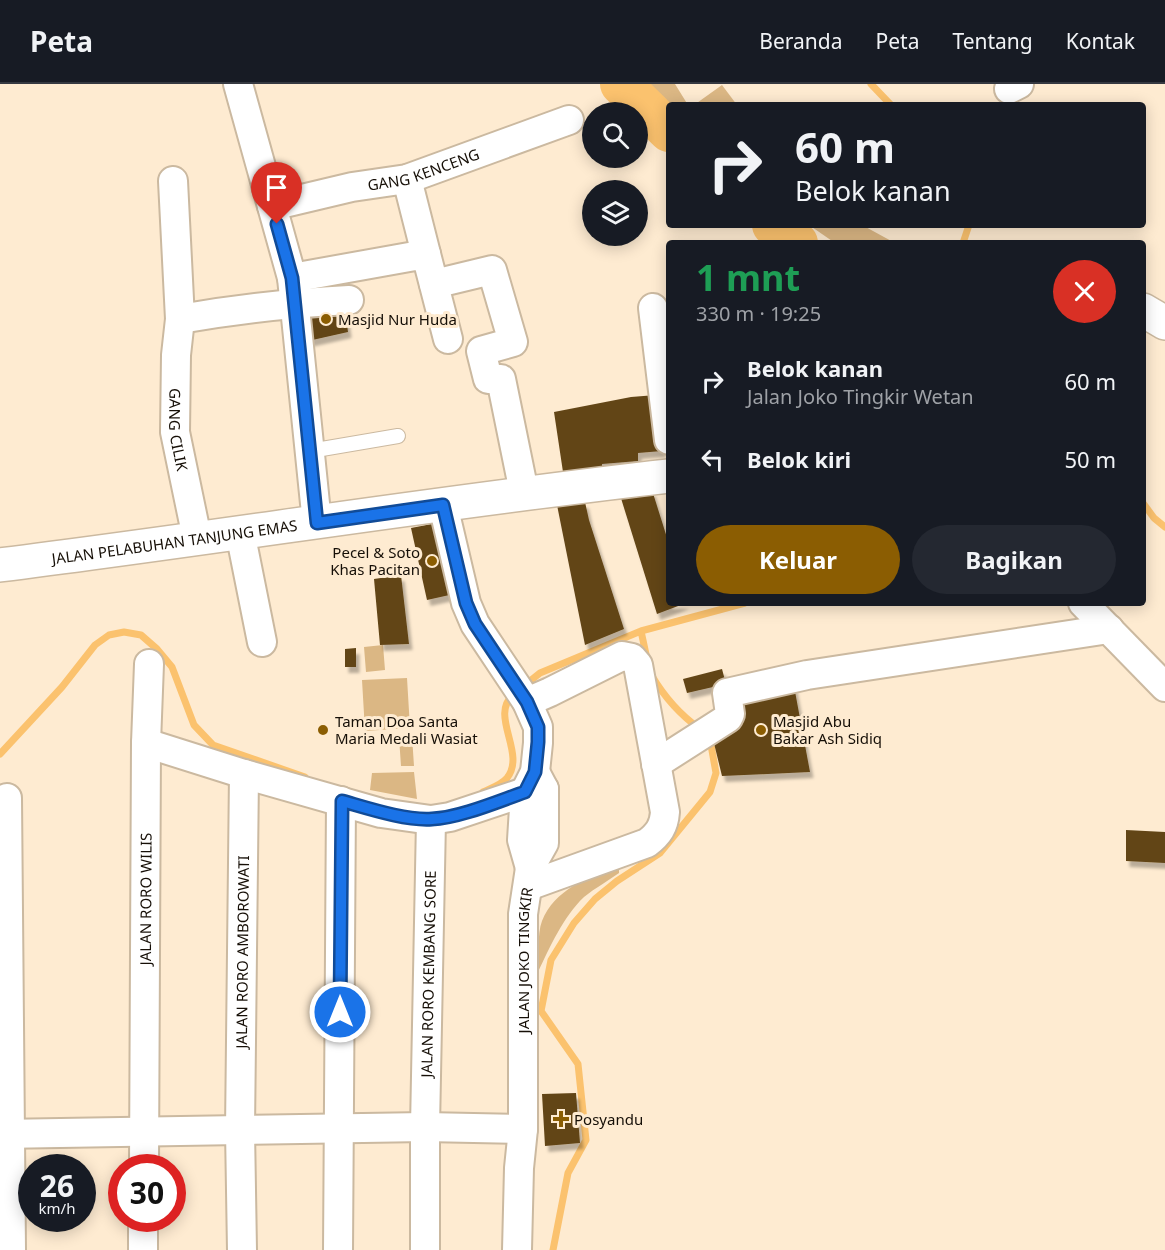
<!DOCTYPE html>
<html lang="id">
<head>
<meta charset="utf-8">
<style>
	body { margin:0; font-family:"Noto Sans",sans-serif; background:#242831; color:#f1f3f6; height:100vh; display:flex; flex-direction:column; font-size:22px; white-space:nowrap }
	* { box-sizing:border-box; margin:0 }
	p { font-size:20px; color:#9ea1a6 }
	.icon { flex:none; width:33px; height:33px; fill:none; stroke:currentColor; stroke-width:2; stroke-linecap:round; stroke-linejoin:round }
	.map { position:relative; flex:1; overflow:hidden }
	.side { position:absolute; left:666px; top:156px; width:480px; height:366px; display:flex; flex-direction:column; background:#171b24; border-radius:6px; box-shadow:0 3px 15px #0003 }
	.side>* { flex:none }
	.banner { position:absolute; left:666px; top:18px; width:480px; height:126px; border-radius:6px; box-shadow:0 3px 15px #0003; background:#171b24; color:#f1f3f6; overflow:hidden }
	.fabs { position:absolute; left:582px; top:18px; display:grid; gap:12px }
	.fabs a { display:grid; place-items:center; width:66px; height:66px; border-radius:50%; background:#171b24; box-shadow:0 3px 15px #0003; font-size:30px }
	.speed { position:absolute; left:18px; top:1070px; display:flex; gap:12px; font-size:30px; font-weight:700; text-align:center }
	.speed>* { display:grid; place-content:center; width:78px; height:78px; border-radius:50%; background:#171b24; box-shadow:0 3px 15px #0003; line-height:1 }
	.speed small { font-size:15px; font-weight:400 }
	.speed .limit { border:9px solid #d22; background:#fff; color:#111 }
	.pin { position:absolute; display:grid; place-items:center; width:51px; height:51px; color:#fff; margin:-62px -26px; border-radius:50% 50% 50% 0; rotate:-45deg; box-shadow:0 0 6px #0007 }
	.pin .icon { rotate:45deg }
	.me { position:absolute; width:66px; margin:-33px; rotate:0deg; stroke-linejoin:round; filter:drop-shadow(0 0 4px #0008) }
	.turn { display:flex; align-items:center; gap:21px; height:126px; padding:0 30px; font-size:27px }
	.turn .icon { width:78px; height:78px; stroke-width:2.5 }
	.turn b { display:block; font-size:42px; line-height:51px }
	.round { display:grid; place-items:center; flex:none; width:63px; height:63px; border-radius:32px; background:#242831 }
	.headline { display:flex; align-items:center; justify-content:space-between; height:102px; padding:0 30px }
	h1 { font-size:36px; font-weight:700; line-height:45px; color:#1e9e55 }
	.primary-button { display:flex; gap:12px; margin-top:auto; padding:12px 30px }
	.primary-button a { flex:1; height:69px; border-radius:36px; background:#8b5d02; color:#fff; font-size:24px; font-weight:700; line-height:69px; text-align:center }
	.primary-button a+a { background:#242831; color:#f1f3f6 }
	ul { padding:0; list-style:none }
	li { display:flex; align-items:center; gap:18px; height:78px; padding:0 30px }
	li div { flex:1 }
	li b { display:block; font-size:22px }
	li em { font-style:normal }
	header { display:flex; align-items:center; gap:36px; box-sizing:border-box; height:84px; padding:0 30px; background:#171b24; border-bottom:2px solid #363941 }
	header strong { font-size:28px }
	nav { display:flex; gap:33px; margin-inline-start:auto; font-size:21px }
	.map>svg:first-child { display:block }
</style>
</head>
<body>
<header>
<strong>Peta</strong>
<nav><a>Beranda</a><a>Peta</a><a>Tentang</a><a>Kontak</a></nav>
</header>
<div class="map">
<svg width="1165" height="1166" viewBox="0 0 1165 1166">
	<defs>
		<filter id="shadow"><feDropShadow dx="3.5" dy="6" stdDeviation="1.5" flood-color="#0004"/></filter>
	</defs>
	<rect width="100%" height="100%" fill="#feebd1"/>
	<path fill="#dbb784" d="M644 0H675L688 21 669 22Z
		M722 1 737 21H694Z
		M809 141H862L895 159H835Z
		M383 561 385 586 366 588 364 563Z
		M407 594 410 644 365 647 362 596Z
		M412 652 414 682H401L399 653Z
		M414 688 417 715 370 706 372 689Z
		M619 783V789C608 797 595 804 584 813 563 833 550 863 538 888 539 874 537 850 542 837 554 806 589 792 619 783Z"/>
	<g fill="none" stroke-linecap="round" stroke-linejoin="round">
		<path stroke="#fbc26e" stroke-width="7" d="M871 0 891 21
			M963 159 969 141
			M1143 419 1154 434 1165 443
			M641 547 647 575
			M652 592C665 614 679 630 700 645
			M525 601 540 589 641 547 745 519
			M0 670 62 603 95 561 109 551 124 548 141 551 157 565 172 583 194 641 213 661 305 693
			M483 708C491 704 501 701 507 694 527 669 488 631 514 610
			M553 1166 568 1089 586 1056 578 980 541 927 551 876 574 839 595 815 617 797 660 769 710 708 716 689 711 661 706 654"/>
		<path stroke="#fbc26e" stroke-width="42" d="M621 0 669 47
			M773 141 797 159"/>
	</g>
	<path fill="#624517" filter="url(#shadow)" d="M344 217 348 248 308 257 305 221Z
		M656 311 662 367 638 369V377L602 380V384L563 388 554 328 631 313Z
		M652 406 669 460V519H686L657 530 620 411Z
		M585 418 589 436 624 545 585 561 557 421Z
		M437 439 454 510 427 516 411 444Z
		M401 491 409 560 380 561 374 495Z
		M356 564V583H345V565Z
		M722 585 726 600 687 609 683 595Z
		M794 602 810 688 722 692 711 647 730 613Z
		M1126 746 1165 748V779L1126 777Z
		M576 1009 580 1059 545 1062 542 1010Z"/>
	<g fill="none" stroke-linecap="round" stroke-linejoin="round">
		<defs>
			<path id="service" d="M310 367 398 352"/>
			<g id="minor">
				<path d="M238 0 292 194 317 439"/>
				<path d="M1009 5 1019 0"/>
				<path d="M407 95 426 170"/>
				<path d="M173 97 180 235C236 225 293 219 349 216"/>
				<path id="s1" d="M272 122 352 103 407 95 569 36"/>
				<path d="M292 194 426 170 448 255"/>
				<path d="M434 200 492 186 513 258 481 267 488 295H501L524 408"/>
				<path d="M653 224 669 356"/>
				<path id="s2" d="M180 235 176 271 175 348 197 454"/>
				<path d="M443 421 466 519 475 540 527 618 538 643V659L535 688 525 708 522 756 530 784"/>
				<path d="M240 448 262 558"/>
				<path d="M1083 519 1165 603"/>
				<path d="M527 618 550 608 622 572 632 574 638 581 665 728C664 742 659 750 647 759L528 802"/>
				<path d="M146 659 244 690 381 729 431 736 450 733 525 708 544 705"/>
				<path d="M656 680 728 634 730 630 727 609 807 591 1109 545"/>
				<path d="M7 714 11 1166"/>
				<path d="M0 1050 425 1043 523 1045"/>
				<path id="s3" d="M144 1083 146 659 149 580"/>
				<path d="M143 1166V1134"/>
				<path id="s4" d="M242 1166 240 1046 244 690"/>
				<path d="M338 1166 341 717"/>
				<path id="s5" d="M425 1166V1043L431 736"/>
				<path id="s6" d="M517 1166 519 1084 523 1045V830L530 784 544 759V705L535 688"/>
			</g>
			<g id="secondary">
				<path d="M1143 226 1165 239"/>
				<path id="s7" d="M0 481C223 453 445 417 669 392"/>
			</g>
		</defs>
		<use href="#service" stroke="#cbb9a0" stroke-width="16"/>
		<use href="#minor" stroke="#cbb9a0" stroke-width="32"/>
		<use href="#secondary" stroke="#cbb9a0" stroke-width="36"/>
		<use href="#service" stroke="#fff" stroke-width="14"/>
		<use href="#minor" stroke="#fff" stroke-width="28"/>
		<use href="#secondary" stroke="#fff" stroke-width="33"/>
	</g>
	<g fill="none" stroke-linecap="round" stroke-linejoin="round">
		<defs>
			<path id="route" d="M277 140 292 194 317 439 443 421 466 519 475 540 527 618 538 643V658L535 688 525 708C499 717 459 734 432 735 406 737 367 724 342 717L340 928"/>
		</defs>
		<use href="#route" stroke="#114b97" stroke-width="15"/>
		<use href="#route" stroke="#1a73e8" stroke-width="10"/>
	</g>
	<g fill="#8b5d02" stroke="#feebd1" stroke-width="2">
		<circle cx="326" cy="235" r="6"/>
		<circle cx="432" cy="477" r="6"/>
		<circle cx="323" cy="646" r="6"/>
		<circle cx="761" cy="646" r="6"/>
		<path d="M558 1026h6v6h6v6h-6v6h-6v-6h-6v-6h6z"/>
	</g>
	<g text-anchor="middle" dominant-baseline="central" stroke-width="6" stroke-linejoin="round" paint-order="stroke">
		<g font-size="15" fill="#160f07" stroke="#feebd1">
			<text stroke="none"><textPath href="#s1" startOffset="156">GANG KENCENG</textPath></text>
			<text stroke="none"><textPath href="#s2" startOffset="111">GANG CILIK</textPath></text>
			<text stroke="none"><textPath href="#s7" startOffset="176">JALAN PELABUHAN TANJUNG EMAS</textPath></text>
			<text stroke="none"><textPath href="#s3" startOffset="268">JALAN RORO WILIS</textPath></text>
			<text stroke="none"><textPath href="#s4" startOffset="298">JALAN RORO AMBOROWATI</textPath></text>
			<text stroke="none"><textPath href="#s6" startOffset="290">JALAN JOKO TINGKIR</textPath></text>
			<text stroke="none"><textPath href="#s5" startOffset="276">JALAN RORO KEMBANG SORE</textPath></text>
		</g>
		<g font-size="15" fill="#160f07" stroke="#feebd1" text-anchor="start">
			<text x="338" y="235">Masjid Nur Huda</text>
			<text x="420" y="468" text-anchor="end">Pecel &amp; Soto<tspan x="420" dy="17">Khas Pacitan</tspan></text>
			<text x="335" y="637">Taman Doa Santa<tspan x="335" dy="17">Maria Medali Wasiat</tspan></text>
			<text x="773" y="637">Masjid Abu<tspan x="773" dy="17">Bakar Ash Sidiq</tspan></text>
			<text x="574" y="1035">Posyandu</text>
		</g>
	</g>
</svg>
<div class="fabs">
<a><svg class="icon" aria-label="search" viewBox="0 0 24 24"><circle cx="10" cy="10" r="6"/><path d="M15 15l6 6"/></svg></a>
<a><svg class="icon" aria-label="layers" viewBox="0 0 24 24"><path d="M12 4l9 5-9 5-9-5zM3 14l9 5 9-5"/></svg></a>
</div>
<div class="speed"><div>26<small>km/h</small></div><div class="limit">30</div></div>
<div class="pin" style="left:277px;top:140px;background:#d93025"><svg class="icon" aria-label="arrive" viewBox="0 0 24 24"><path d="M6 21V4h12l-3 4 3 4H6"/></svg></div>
<svg class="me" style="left:340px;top:928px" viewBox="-20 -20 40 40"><circle r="17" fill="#1a73e8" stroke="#fff" stroke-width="3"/><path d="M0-11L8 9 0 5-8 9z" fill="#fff"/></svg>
<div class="banner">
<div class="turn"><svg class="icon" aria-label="right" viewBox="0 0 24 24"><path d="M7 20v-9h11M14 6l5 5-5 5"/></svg><div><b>60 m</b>Belok kanan</div></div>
</div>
<section class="side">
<div class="headline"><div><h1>1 mnt</h1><p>330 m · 19:25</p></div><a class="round" style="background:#d93025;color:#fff"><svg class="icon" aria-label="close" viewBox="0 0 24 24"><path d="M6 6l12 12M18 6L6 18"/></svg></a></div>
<ul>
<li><svg class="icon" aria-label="right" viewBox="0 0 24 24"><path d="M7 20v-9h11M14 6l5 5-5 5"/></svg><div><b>Belok kanan</b><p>Jalan Joko Tingkir Wetan</p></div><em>60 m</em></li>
<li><svg class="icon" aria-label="left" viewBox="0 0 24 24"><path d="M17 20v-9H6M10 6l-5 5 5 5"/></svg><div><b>Belok kiri</b></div><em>50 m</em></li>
</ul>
<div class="primary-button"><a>Keluar</a><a>Bagikan</a></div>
</section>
</div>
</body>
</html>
